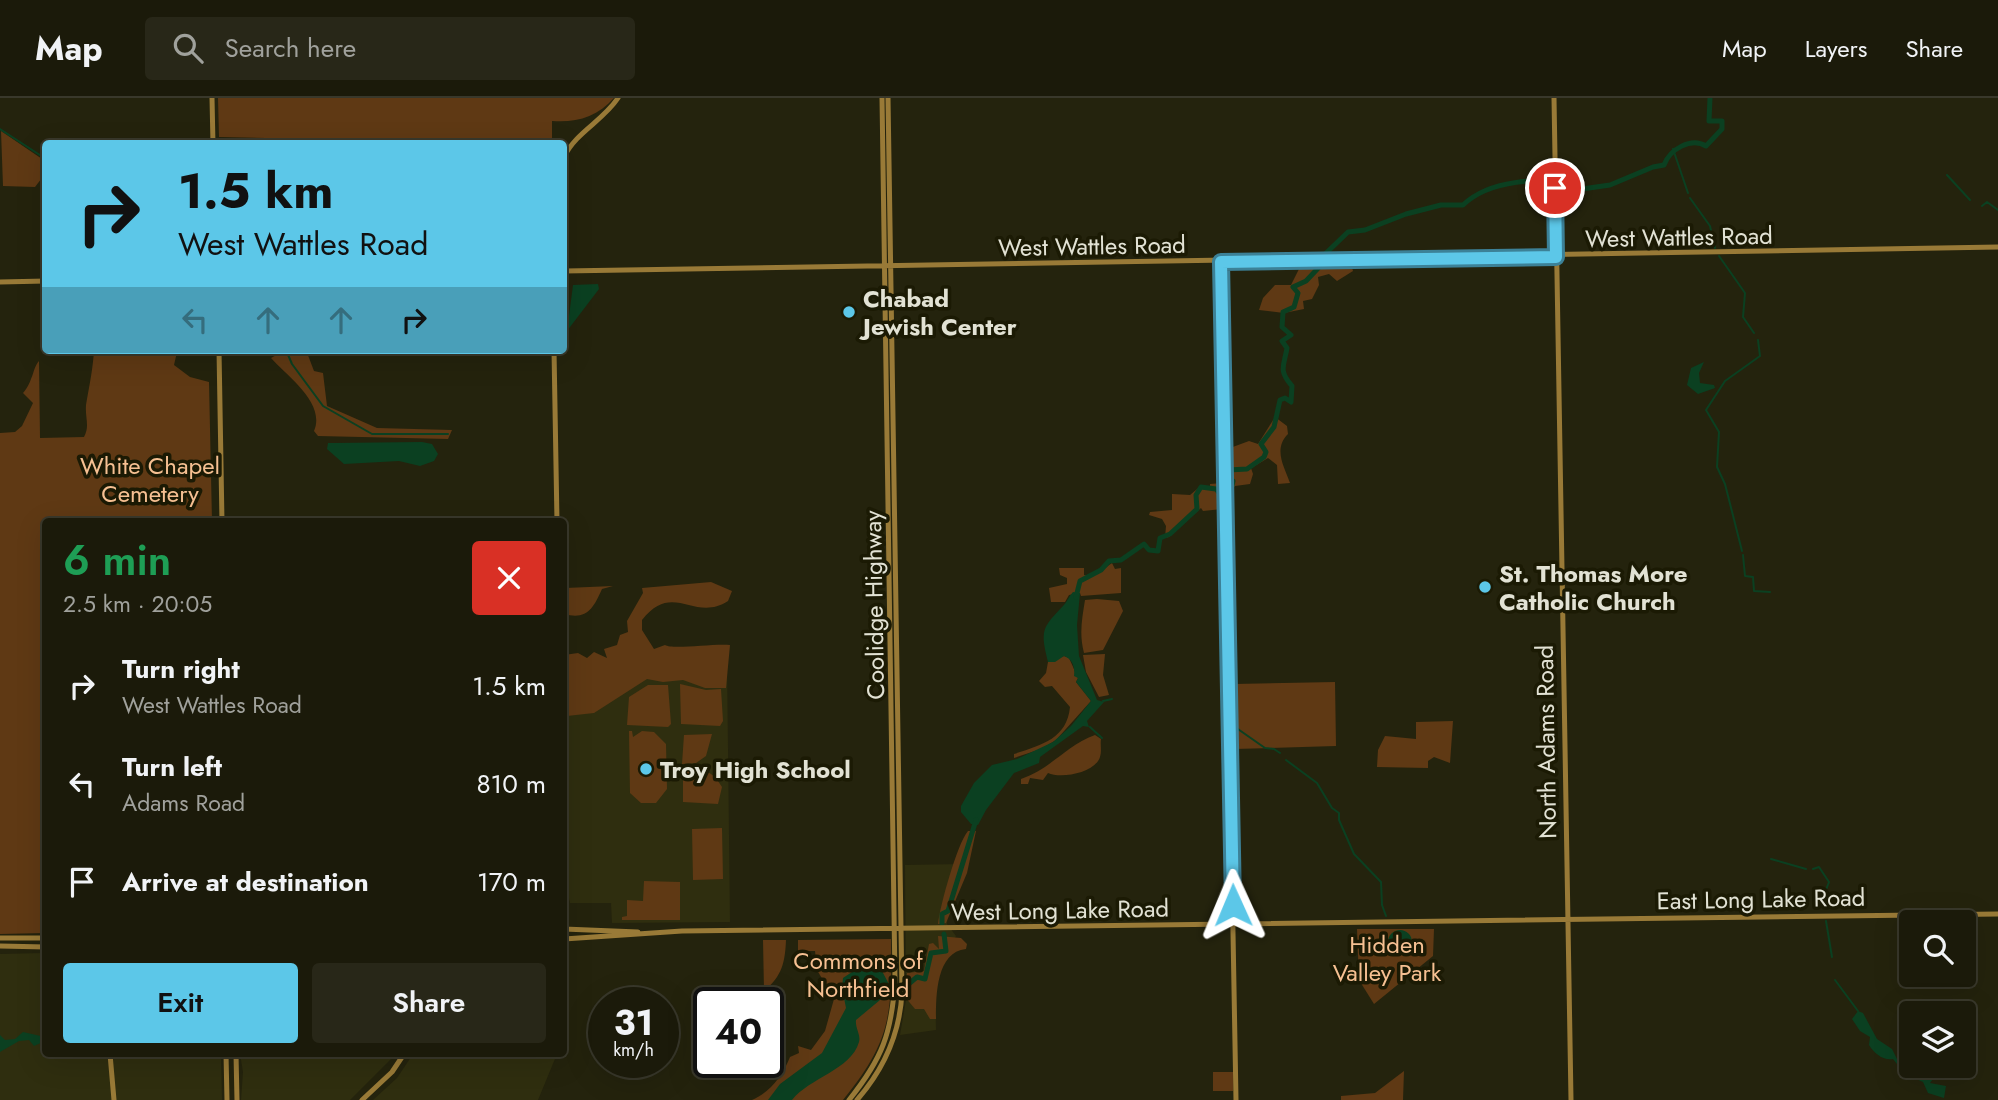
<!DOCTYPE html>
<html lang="en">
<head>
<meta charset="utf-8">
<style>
	body { margin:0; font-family:Jost,sans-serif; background:#282718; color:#f1f3f6; height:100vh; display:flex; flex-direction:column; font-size:26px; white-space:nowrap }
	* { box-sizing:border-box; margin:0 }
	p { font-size:23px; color:#a0a19c }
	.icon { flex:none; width:38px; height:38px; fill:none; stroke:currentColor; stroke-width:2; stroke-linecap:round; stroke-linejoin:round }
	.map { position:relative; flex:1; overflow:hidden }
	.sheet { position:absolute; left:42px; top:420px; width:525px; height:539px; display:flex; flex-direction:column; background:#1b1a0a; border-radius:7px; box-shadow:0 7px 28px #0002,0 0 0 2px #39382b }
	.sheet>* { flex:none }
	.banner { position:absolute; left:42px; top:42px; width:525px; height:214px; border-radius:7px; box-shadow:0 7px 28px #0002,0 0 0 2px #39382b; background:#5cc7e8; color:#111; overflow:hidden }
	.fabs { position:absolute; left:1899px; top:812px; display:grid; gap:14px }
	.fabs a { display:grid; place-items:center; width:77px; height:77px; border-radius:7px; background:#1b1a0a; box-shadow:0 7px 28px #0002,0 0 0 2px #39382b; font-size:35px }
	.speed { position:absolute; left:588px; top:889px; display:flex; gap:14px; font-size:35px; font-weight:700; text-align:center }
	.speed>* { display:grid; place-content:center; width:91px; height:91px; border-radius:50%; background:#1b1a0a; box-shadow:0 7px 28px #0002,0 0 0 2px #39382b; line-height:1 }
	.speed small { font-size:18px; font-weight:400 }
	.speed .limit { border:4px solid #111; border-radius:10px; background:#fff; color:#111 }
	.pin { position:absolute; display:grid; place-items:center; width:60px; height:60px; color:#fff; margin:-30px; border:4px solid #fff; border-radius:50%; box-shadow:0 2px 7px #0007 }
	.me { position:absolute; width:77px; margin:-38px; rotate:359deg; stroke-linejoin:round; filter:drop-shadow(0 0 5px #0008) }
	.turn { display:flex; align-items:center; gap:24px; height:147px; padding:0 21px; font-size:32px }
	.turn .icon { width:91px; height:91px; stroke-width:2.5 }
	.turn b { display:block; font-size:49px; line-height:60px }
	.lanes { display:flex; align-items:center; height:66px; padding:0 21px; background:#0003; justify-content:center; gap:35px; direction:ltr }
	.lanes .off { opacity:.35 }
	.round { display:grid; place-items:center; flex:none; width:74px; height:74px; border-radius:7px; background:#282718 }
	.headline { display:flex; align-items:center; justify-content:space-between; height:119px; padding:0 21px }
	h1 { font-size:42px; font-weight:600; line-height:52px; color:#1e9e55 }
	.cta { display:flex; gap:14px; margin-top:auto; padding:14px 21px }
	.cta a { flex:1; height:80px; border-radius:7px; background:#5cc7e8; color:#111; font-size:28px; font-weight:600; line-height:80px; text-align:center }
	.cta a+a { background:#282718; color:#f1f3f6 }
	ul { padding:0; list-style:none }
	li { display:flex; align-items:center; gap:21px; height:98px; padding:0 21px }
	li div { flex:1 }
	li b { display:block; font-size:26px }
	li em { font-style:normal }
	header { display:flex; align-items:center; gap:42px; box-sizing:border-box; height:98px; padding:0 35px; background:#1b1a0a; border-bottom:2px solid #39382b }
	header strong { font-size:33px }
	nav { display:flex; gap:38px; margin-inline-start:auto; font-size:24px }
	.search { width:490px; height:63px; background:#282718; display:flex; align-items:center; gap:18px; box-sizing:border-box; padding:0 24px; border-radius:7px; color:#a0a19c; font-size:26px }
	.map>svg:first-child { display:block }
</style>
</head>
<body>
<header>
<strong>Map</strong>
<div class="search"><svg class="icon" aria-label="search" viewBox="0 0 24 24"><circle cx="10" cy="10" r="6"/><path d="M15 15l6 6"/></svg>Search here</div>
<nav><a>Map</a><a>Layers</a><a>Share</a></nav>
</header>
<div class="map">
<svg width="1998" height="1002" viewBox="0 0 1998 1002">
	<rect width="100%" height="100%" fill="#24230d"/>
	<path fill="#2f2e0f" d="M564 563H727L730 824 612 825 611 805H570L564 779Z
		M963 766 948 813 947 826 956 838 935 885 936 932 900 937 906 902 905 767Z
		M45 855 46 956H221L222 1002H0V856Z
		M240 956H393L394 958 350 1002H241L243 974Z
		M413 956H557L538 1002H373L397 980Z"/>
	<path fill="#5f3914" d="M218 0H614C597 19 576 25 552 23V46L219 39Z
		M1 33 45 63V76L35 89 3 88Z
		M1351 166 1353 173 1337 183 1329 176 1318 179 1319 187 1312 201 1303 203 1304 211 1284 215 1259 212 1263 200 1275 187H1291L1299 171 1307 167Z
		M94 252H212L177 254 174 267 190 279 209 284 212 423 46 424 45 835 0 836V335L15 334 22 328 33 305 23 295C33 284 33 269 39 263L40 340 84 339C90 328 85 320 86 307 89 289 93 271 94 252Z
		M278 252H306L314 273 323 275 327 308 377 330 452 332 448 341 318 338 314 333C326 305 287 278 271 260L280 255Z
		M1275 319 1287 328 1288 336C1273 351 1284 368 1290 385L1278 386 1277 367 1268 360 1253 369 1250 367 1253 376 1250 386 1235 388 1228 395 1226 372 1230 350 1249 343 1258 346Z
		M1222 385V411L1203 413 1201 410 1169 439 1165 440 1166 428 1162 421 1149 417 1150 414 1172 412V396L1190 397 1202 387 1210 389V386Z
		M1112 465 1115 471 1121 470V495L1081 498 1080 495 1069 497 1065 504H1051L1049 490 1067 486V480L1060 477 1059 470H1084V477C1096 480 1103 471 1112 465Z
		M711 484 732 493 728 503C694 525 673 482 642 522V532L654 551 665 547C673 552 715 545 730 547L726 590H705L683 582 663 584 647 581 594 615 567 618 564 614V557L578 555 587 560 594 554 607 560 604 551 617 547 620 537 628 534 627 523 643 495 642 490Z
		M613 488 602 491C593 511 587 522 564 516L565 490Z
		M1097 501 1119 503 1123 513 1103 552 1084 555C1079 536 1082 521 1085 502Z
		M1105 556 1103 577 1109 597 1099 599 1086 574 1083 557Z
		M1064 558 1069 560 1078 580 1076 584 1091 603 1056 642 1041 651 1014 660V656C1041 647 1067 641 1070 609L1052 588 1045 589 1039 583 1046 575 1048 564Z
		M1335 584 1336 648 1234 651V586Z
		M680 586 706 592 721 591 723 623 720 628 681 626Z
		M648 587H668L671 626 668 629 627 627 629 599Z
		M1453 623 1450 665 1434 659 1428 663V670L1377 669 1378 652 1385 638 1416 641V624Z
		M629 633H632L633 639 642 633 654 634 666 646 667 691 656 705H641L630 695Z
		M712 636 706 658 696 665 682 666 684 637Z
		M1095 637 1101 641C1100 647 1102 653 1100 659 1095 675 1061 681 1048 675L1043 682 1030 680 1028 686H1021V681C1051 671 1065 648 1095 637Z
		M683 670C702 670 712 672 722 689L718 706 683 704Z
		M722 730 723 781 693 782 692 731Z
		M968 733H976L967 775 946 825 938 826C940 808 957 746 968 733Z
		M644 783 680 784V822H622V819L627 818V802L643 803Z
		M1357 831H1434L1433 858 1374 906 1359 882Z
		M938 838 961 840 967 846 966 851C936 854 936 898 936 921H930L924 911H915L905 899 907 875 924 873 929 846 933 845 939 851Z
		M891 841C892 915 892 942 843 1002H752C770 994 782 979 790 959L799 955 798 948 811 952 825 933 834 901 817 872 815 853H798V842Z
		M763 842H786C785 865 782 878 764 893Z
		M1404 973 1403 1002H1341V998L1375 995Z
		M1213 974H1233V993H1213Z"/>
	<path fill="#0b4021" d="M598 186 599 191 567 233 573 187Z
		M1704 264 1699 275 1700 285 1714 287 1715 290 1698 296 1687 287 1691 270Z
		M422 344 432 346 438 356 434 363 420 368 399 363 344 366 327 351 328 345H334Z
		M1073 494 1080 495 1077 527 1079 558 1097 602 1104 604 1087 623 1089 629 1083 628 1040 659 1039 665 1014 675 986 712 978 727 971 726 961 714V708L974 685 992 667 1017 661 1053 644 1071 628 1091 603 1076 584 1078 580 1074 578C1075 570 1073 561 1064 558L1055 564H1048C1040 532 1042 530 1063 508 1067 504 1069 498 1073 494Z
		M1388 844a12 12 0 1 1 24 0a12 12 0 1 1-24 0Z
		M874 870 882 873 892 892 856 922C855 930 861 937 859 944 851 972 809 980 792 1002H768L780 986 822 955 846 910 842 890 843 880 855 872Z
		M1858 913 1863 915 1877 941 1892 951 1899 965 1915 973 1932 977 1933 981 1930 985 1946 988 1944 1000 1928 995 1923 984 1905 976 1893 961C1883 963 1874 955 1869 947L1870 939 1860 933 1852 921Z
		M23 934 45 939V943L34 948 29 942 19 943 0 954V937L5 942 15 941Z"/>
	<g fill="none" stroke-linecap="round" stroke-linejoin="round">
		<path stroke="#0b4021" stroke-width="2" d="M0 31 46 61
			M1673 51 1688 95
			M1947 77 1970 102
			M1690 100 1710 128 1715 150
			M1982 108 1987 104 1998 112
			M1719 158 1745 195 1743 219 1754 235
			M286 252 292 266 323 308 372 336H448
			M1742 453 1725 386 1717 369 1719 334 1706 312 1725 283 1760 258 1758 242
			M1743 457 1745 478 1753 479 1754 493 1770 494
			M1103 603 1112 601
			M1090 629 1102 640
			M1235 629 1265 650 1274 651 1280 655
			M1286 662 1317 685 1332 710 1339 715V722L1354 756 1381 784 1382 807 1386 818
			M1771 761 1806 771
			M1813 771 1819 769 1829 784 1821 805
			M1826 823 1832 859
			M1835 882 1858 913"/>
		<path stroke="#0b4021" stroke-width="5" d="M1322 159 1348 134 1365 132 1406 116 1441 107H1463C1490 81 1540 80 1577 85L1582 91 1610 87 1653 69 1664 67C1670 51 1691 39 1706 48L1722 31V23H1709L1710 0
			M1076 499 1080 483 1101 472 1109 463 1121 462 1144 446 1149 452 1158 453 1160 440 1170 436 1197 411 1196 397 1201 389 1216 391 1220 396 1231 392 1233 383 1228 379V372L1247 371 1264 359 1266 354 1261 346 1274 329 1280 302 1285 300 1291 304 1292 288C1278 272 1284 268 1287 250L1282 243 1291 237 1282 229 1283 214 1294 209 1298 195 1293 189 1306 183 1323 165
			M942 825V816L948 813 976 722
			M905 889 917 879 925 881 931 855 946 853 944 836"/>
		<path stroke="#997a37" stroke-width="5" d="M212 0 213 46
			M1554 0 1571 1002
			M564 59C576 34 603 23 618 0
			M1221 164 1236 1002
			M564 173 1998 149
			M0 184 46 183
			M219 252 222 424
			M554 252 557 424
			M564 795 565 831
			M564 831 638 834
			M0 840H46
			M564 841 682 833 1998 816
			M0 848 46 849
			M110 956 114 1002
			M226 956 227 1002
			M236 956 237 1002
			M362 1002 392 974 404 956
			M849 1002C882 961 892 935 895 882L882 0
			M857 1002C884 971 900 936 902 894L888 0"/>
	</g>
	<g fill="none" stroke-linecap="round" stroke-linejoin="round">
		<defs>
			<path id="route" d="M1233 807 1221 164 1556 159 1555 90"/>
		</defs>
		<use href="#route" stroke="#3c8197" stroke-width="18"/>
		<use href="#route" stroke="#5cc7e8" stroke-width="12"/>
	</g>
	<g fill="#5cc7e8" stroke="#1b1a04" stroke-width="2.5">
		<circle cx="849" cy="214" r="7"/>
		<circle cx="1485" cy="489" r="7"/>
		<circle cx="646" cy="671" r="7"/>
	</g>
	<g text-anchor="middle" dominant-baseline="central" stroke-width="7" stroke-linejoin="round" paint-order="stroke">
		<g font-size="24" fill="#e2e2d4" stroke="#1b1a04">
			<text transform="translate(1679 139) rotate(-1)">West Wattles Road</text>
			<text transform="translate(1092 148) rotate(-1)">West Wattles Road</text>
			<text transform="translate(874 507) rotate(-91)">Coolidge Highway</text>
			<text transform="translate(1546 644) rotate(-91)">North Adams Road</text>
			<text transform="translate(1761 801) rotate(-1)">East Long Lake Road</text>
			<text transform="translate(1060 812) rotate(-1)">West Long Lake Road</text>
		</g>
		<g font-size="24" font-weight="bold" fill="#e2e2d4" stroke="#1b1a04" text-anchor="start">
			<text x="863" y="200">Chabad<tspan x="863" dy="28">Jewish Center</tspan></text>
			<text x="1499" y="475">St. Thomas More<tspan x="1499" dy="28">Catholic Church</tspan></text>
			<text x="660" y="671">Troy High School</text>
		</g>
		<g font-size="24" fill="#f6c092" stroke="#1b1a04">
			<text x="150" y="367">White Chapel<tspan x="150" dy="28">Cemetery</tspan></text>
			<text x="1387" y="846">Hidden<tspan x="1387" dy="28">Valley Park</tspan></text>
			<text x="858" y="862">Commons of<tspan x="858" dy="28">Northfield</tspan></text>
		</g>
	</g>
</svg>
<div class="fabs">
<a><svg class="icon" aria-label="search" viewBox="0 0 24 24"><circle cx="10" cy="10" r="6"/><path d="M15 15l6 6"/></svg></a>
<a><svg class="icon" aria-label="layers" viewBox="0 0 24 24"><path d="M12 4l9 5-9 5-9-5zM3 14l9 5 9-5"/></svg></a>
</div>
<div class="speed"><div>31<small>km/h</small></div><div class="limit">40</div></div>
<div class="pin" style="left:1555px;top:90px;background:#d93025"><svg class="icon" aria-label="arrive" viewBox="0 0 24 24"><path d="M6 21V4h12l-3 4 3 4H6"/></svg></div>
<svg class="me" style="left:1233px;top:807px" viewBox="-20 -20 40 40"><path d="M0-17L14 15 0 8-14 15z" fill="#5cc7e8" stroke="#fff" stroke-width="4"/></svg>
<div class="banner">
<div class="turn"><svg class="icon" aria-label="right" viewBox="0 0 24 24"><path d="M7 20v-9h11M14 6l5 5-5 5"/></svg><div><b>1.5 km</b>West Wattles Road</div></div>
<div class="lanes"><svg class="icon off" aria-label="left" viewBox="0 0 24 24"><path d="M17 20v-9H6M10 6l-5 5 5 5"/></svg><svg class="icon off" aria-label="ahead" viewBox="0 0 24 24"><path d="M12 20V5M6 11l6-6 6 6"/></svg><svg class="icon off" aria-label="ahead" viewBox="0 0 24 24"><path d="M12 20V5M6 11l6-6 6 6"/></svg><svg class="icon" aria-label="right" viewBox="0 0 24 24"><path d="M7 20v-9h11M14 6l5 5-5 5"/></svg></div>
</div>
<section class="sheet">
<div class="headline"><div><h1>6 min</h1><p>2.5 km · 20:05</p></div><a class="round" style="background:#d93025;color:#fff"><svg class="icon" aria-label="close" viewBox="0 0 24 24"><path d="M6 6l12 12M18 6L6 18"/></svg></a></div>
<ul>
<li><svg class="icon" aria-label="right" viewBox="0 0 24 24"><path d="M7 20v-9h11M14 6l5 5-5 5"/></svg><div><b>Turn right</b><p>West Wattles Road</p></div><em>1.5 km</em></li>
<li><svg class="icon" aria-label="left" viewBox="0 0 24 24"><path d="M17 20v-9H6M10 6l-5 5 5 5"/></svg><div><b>Turn left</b><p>Adams Road</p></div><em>810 m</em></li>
<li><svg class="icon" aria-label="arrive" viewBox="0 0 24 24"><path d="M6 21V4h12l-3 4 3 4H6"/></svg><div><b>Arrive at destination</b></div><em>170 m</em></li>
</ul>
<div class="cta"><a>Exit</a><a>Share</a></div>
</section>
</div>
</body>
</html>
